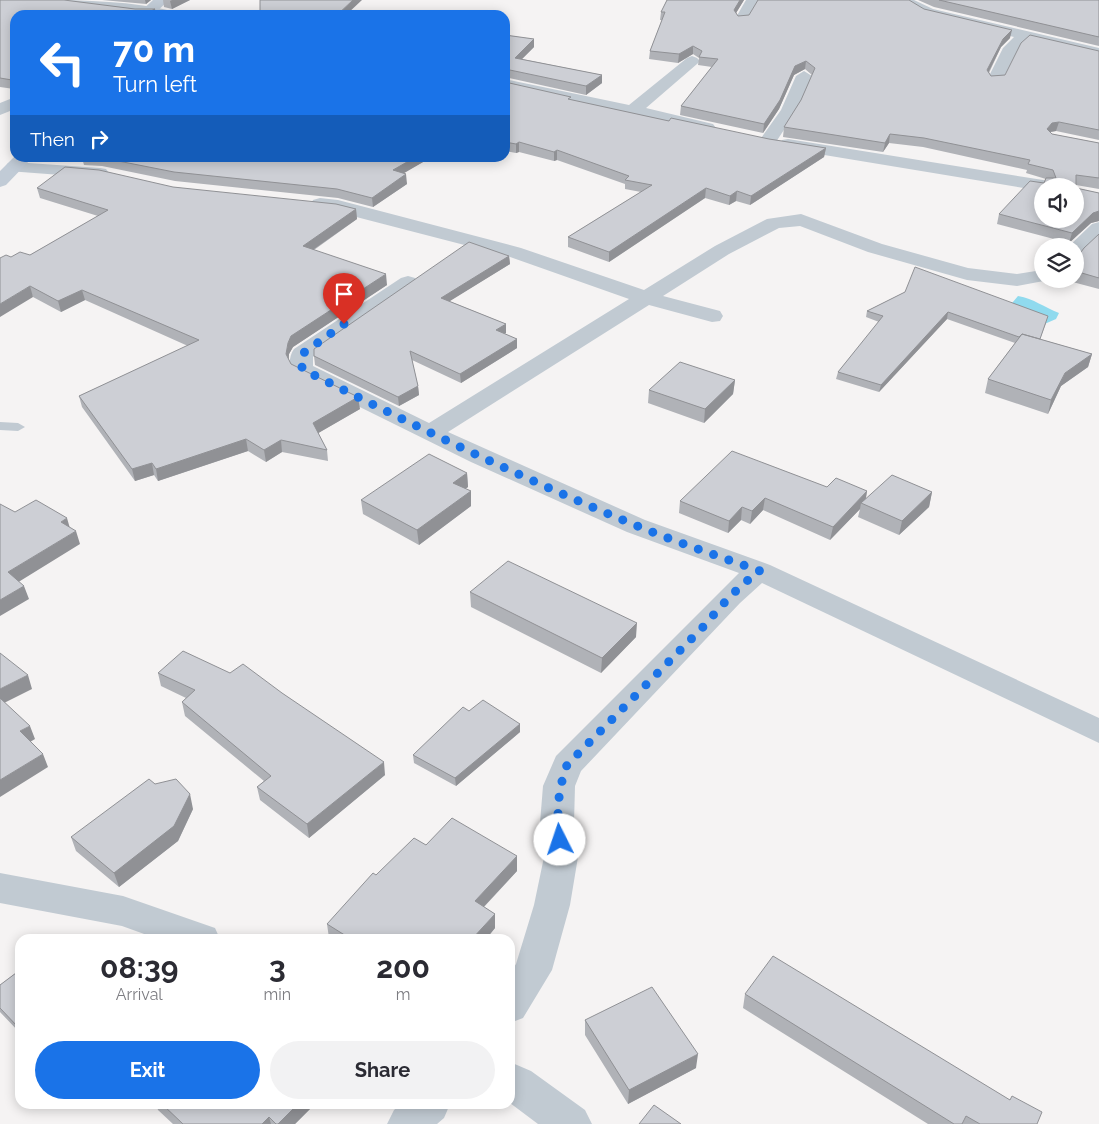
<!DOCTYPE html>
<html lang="en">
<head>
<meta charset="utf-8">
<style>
	body { margin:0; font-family:Raleway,sans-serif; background:#f2f2f3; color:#2b2b33; height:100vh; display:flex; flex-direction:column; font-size:19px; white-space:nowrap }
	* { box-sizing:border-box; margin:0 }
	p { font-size:16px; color:#7c7c81 }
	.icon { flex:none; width:28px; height:28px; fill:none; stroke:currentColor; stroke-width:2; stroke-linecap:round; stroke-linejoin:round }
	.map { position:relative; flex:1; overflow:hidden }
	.panel { position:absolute; left:15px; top:934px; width:500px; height:175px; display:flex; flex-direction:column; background:#fff; border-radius:15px; box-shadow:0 2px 12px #0003 }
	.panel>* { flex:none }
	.banner { position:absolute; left:10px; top:10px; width:500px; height:152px; border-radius:15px; box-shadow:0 2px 12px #0003; background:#1a73e8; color:#fff; overflow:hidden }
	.fabs { position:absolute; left:1034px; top:178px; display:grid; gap:10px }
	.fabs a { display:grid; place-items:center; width:50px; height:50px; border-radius:50%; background:#fff; box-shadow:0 2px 12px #0003; font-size:25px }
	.pin { position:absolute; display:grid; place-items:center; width:42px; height:42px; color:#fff; margin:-51px -21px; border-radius:50% 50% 50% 0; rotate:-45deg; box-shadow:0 0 5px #0007 }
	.pin .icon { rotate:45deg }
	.me { position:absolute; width:55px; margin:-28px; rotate:356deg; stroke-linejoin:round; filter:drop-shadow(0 0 4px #0008) }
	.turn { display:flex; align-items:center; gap:18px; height:105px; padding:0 20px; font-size:22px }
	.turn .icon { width:65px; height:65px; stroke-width:2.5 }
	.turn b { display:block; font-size:35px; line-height:42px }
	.then { display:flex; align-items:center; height:48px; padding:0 20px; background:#0003; gap:10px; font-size:19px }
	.eta { display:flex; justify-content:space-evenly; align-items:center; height:85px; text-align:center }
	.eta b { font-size:30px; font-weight:700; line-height:35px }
	.cta { display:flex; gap:10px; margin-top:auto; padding:10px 20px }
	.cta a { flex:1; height:58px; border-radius:30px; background:#1a73e8; color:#fff; font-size:20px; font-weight:700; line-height:58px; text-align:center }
	.cta a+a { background:#f2f2f3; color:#2b2b33 }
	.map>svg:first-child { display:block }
</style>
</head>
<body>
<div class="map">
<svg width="1099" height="1124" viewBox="0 0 1099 1124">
	<rect width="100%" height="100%" fill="#f5f3f3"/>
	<path fill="#90daee" d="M1018 296C1034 299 1044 307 1059 313L1056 319 1040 326 1007 309Z"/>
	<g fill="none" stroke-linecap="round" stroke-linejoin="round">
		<path fill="#c1cad2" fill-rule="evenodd" d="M0 422 18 423 25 427 18 431 0 430Z"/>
		<path fill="#c1cad2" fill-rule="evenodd" d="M41 0C86 0 132 1 176 12L178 15H147L48 4Z
			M746 0H760L747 22H737L735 19Z
			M896 0H914L933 9 1099 48V58L1028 41 1018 50 1001 83H989L987 80 1003 48 1014 37 923 15Z
			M692 56 697 58 700 61 697 64 646 108 713 124 716 128 713 132 707 133 505 89V79L629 105 687 58Z
			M804 71 812 76 797 110 774 145H762L759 141 781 110 796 76Z
			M15 97V109L0 115V103Z
			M788 139 1043 180 1050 182 1052 186H1042V191L782 148 779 144 782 140Z
			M14 162 100 168 106 169 109 173 106 177 100 178 8 171 5 167 8 163Z
			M320 198 338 200 521 248 644 290 715 246 767 219 801 214 882 244 968 268 1017 274 1042 270V279H1050L1049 280 1017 286 967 280 868 252 800 226 779 228 729 254 663 296 720 311 723 316 720 321 712 322 649 305 448 432 645 520 770 565 1099 718V743L762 583 740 603 581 771 575 786 574 823 578 857 570 905 552 970 523 1018 510 1023V973L516 964 534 905 544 857 540 823 543 786 556 756 739 573 627 532 471 462 293 374C288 367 289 356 294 349L401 278 408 276 415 278 418 282 415 286 313 357V366L429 423 629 299 507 256 337 212 313 208 311 204 313 200Z
			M1099 222V239L1082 256 1075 258V246H1069L1092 224Z
			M0 873 123 896 215 928 220 939H158L122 926 0 903Z
			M510 1062 531 1071 585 1110 592 1124H538L510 1103Z
			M401 1104H450L444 1118 437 1124H387L394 1110Z"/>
		<path fill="#c1cbd6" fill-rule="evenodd" d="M153 0H169L153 15H137Z
			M15 156 32 158 6 185 0 187V171Z"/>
	</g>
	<path fill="#b0b2b7" d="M0 0 135 9H155L156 15H15L14 89 0 87Z
		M102 0H151L146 4Z
		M163 0H190L172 9 164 7Z
		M667 0H744L736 13 738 16 924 9 1010 38 1001 47 989 73 991 76 1005 75 1099 51V140L1056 131 1050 132 1052 134 1099 143V189L1076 185V188L1099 193V221L1091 223 1069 243 997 224 999 214 1044 183 1046 179 1026 173 1027 170 923 147 889 143 883 152 783 137 784 127 801 100 812 75 805 69 794 75 779 109 763 133 680 115 681 106 712 67 698 65 699 58 693 54 678 63 649 59 650 51 662 20H660L661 12Z
		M918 0H1099V46L934 7Z
		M505 35 534 39V47L522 59 602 75V83L586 95 505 77Z
		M505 82 571 100 669 121 769 139 826 148 824 157 750 205 736 201 729 205 705 198 609 262 568 247V237L641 192 625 189V184L557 160 554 161 519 152 516 153 505 151Z
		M82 158H430L403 173 407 184 373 207 338 198 175 181 102 166 84 165Z
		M173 187 356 209 357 219 314 250 387 285 293 347 289 354V360L291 364 360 409 318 433 327 450 328 461 282 452 266 462 248 451 158 481 154 475 135 481 82 407 79 396 188 346 85 300 61 312 33 297 11 257 30 255 98 216 40 198 37 188Z
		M1099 234V289L1065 280V279H1075V260Z
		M509 256 510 264 449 301 506 324V333L504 334 517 339V348L461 383 412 360 418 386 419 395 399 406 315 365 314 356Z
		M905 292 1046 323 1040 339 1092 354 1088 367 1061 386 1048 414 985 393 988 379 1015 343 947 319 879 392 836 379 838 372 879 322 866 317 867 311Z
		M735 380 733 394 704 423 648 403 649 390Z
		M467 473 468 487 465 489 471 491V506L419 545 363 514 361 500Z
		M827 487 867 491 866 498 932 492 929 507 899 535 858 517 860 509 830 540 763 510 750 524 741 520 728 533 679 513 680 501Z
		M470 592 636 637 601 673 471 607Z
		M158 673 385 775 309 838 260 800 257 787 264 781 185 716 182 702 186 698 161 686Z
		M469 711 520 724V732L456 786 414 763 413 755Z
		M193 809 178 841 119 887 76 851 71 837Z
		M426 845 517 856V871L484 907 495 914V928L486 939 329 938 327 924 376 875Z
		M20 970V1033L0 1012V985Z
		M745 994 1010 1100 1037 1124H928L743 1008Z
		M585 1020 696 1068 628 1104 585 1035Z
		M156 1104H315L295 1124H173L158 1110Z"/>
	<path fill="#909195" d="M145 0H151L146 4Z
		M172 0H190L172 9 170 1Z
		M353 0H362L346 15H337Z
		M740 0H744L733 18 734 10Z
		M155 9 156 15H142Z
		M1012 30 1010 38 1001 47 985 79 987 70 1003 39Z
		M534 39V47L515 66V58Z
		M693 46V54L678 63 679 54Z
		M806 61 805 69 794 75 779 109 763 133 764 124 795 66Z
		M602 75V83L586 95V86Z
		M15 78V88L14 89 12 80Z
		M1059 122 1056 131 1050 132 1047 129 1052 123Z
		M890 134 889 143 883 152 885 143Z
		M519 142V152L516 153V144Z
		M826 148 824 157 750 205 751 196Z
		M557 150V160L554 161V152Z
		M414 158H430L394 179 393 170Z
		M406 174 407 184 373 207 372 198Z
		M706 188 705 198 609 262V252Z
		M737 191 736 201 729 205 730 196Z
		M356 209 357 219 304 256 303 246Z
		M1099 211V221L1091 223 1069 243 1072 233 1093 213Z
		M509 256 510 264 442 306 441 298Z
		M386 274 387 285 293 347 289 354 288 365 286 354 288 343 291 336Z
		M30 286 33 297 0 317V304Z
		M82 290 85 300 61 312 58 301Z
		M948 312 947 319 879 392 881 385Z
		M506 324V333L496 339V330Z
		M517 339V348L461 383 460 374Z
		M1092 354 1088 367 1061 386 1048 414 1051 400 1065 373Z
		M735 380 733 394 704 423 705 409Z
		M418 386 419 395 399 406 398 397Z
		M358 397 360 409 315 435 313 423Z
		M246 439 248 451 158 481 156 469Z
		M281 440 282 452 266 462 264 450Z
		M152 463 154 475 135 481 132 469Z
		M467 473 468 487 454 497 453 483Z
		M471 491V506L419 545 417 530Z
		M867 491 865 503H861L860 509 830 540 833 527Z
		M932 492 929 507 899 535 902 521Z
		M765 498 763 510 750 524 752 511Z
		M742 507 741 520 728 533 729 521Z
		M67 518 71 532 61 522Z
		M76 531 80 544 12 586 8 572Z
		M24 586 29 599 0 616V600Z
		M637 623 636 637 601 673 602 658Z
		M28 675 32 689 0 705V689Z
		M520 724V732L456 786 455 778Z
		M30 726 35 739 25 745 20 731Z
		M43 754 48 767 0 797V780Z
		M384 762 385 775 309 838 307 824Z
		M190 794 193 809 178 841 119 887 114 873Z
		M517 856V871L476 915 475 901Z
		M495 914V928L486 939H472Z
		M698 1054 696 1068 628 1104 629 1090Z
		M298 1104H315L295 1124H278Z
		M269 1117 271 1124H262Z"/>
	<path fill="#cdcfd5" stroke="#909195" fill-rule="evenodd" d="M0 0H64L135 9H155L142 15H15V78L12 80 0 78Z
		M260 0H353L337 15H260Z
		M667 0H740L734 10 738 16 749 15 758 0H909L924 9 1012 30 1003 39 987 70 991 76 1005 75 1021 43 1030 35 1099 51V130L1059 122 1052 123 1047 129 1052 134 1099 143V178L1076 175V188L1099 193V211L1093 213 1072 233 999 214 1030 181 1044 183 1046 178H1056L1053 170 1028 164 1030 160 924 138 890 134 885 143 784 127 801 100 815 68 806 61 795 66 780 100 764 124 681 106 718 59 699 57 702 51 693 46 679 54 650 51 665 12H661ZM1042 186H1075V219H1042Z
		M939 0H1099V37Z
		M505 35 534 39 515 58 602 75 586 86 505 69Z
		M505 82 571 97 568 99 669 121 671 118 769 139 826 148 751 196 737 191 730 196 706 188 609 252 568 237 652 185 625 180 629 176 557 150 554 152 519 142 516 144 505 142Z
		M103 158H414L393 170 406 174 372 198 337 189 174 172Z
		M65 167 99 170 173 187 336 204 356 209 303 246 386 274 291 336 288 343 286 354 291 364 358 397 313 423 327 450 281 440 264 450 246 439 156 469 152 463 132 469 79 396 199 340 82 290 58 301 30 286 0 304V258L6 255 11 257 20 252 30 255 108 210 37 188Z
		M1099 234V278L1075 271V260L1084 248Z
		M469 242 509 256 441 298 506 324 496 330 517 339 460 374 410 351 418 386 398 397 314 356V349Z
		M915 267 1048 316 1040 339 1022 334 1019 337 948 312 881 385 838 372 883 316 867 311 905 292Z
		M1022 334 1092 354 1065 373 1051 400 988 379Z
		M680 362 735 380 705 409 649 390Z
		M732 451 827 487 836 478 867 491 833 527 765 498 752 511 742 507 729 521 680 501Z
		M429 454 467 473 453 483 471 491 417 530 361 500Z
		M892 475 932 492 902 521 861 503Z
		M36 500 67 518 61 522 76 531 8 572 24 586 0 600V504L15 512Z
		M508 561 637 623 602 658 470 592Z
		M183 651 230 673 243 664 282 693 384 762 307 824 257 787 271 776 182 702 195 690 158 673Z
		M0 653 28 675 0 689Z
		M0 698 30 726 20 731 43 754 0 780Z
		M483 700 520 724 455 778 413 755 463 707 469 711Z
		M149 779 155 784 176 779 190 794 174 826 114 873 71 837Z
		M452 818 517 856 475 901 495 914 472 939H351L327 924 373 873 376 875 414 838 426 845Z
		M773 956 1010 1100 1012 1096 1042 1112 1037 1124H980L966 1116 962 1124H954L745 994Z
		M20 970V1026L18 1027 0 1008V985Z
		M652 987 698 1054 629 1090 585 1020Z
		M162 1104H298L278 1124H276L269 1117 262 1124H183Z
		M654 1105 681 1124H639Z"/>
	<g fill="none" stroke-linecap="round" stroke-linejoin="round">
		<path stroke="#1a73e8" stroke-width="9" stroke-dasharray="0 16.2" d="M344 324 302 354V369C411 424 521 478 635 525 676 542 718 556 760 571 738 586 721 606 704 626L567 765C558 789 556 814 560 840"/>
	</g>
</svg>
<div class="fabs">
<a><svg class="icon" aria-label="sound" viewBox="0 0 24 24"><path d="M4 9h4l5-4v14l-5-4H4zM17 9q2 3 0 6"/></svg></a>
<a><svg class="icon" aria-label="layers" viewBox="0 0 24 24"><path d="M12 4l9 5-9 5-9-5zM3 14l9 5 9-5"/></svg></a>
</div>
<div class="pin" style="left:344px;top:324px;background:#d93025"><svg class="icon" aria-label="arrive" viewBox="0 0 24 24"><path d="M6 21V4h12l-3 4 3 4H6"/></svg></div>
<svg class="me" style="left:560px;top:840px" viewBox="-20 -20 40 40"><circle r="19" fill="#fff"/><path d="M0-13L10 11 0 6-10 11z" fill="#1a73e8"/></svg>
<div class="banner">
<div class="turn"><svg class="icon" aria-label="left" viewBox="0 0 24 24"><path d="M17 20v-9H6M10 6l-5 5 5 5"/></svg><div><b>70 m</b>Turn left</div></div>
<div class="then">Then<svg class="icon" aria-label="right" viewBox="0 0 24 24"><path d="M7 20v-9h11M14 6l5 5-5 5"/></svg></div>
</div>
<section class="panel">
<div class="eta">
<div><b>08:39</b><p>Arrival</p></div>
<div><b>3</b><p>min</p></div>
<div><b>200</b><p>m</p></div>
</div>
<div class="cta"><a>Exit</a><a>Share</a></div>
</section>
</div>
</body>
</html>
